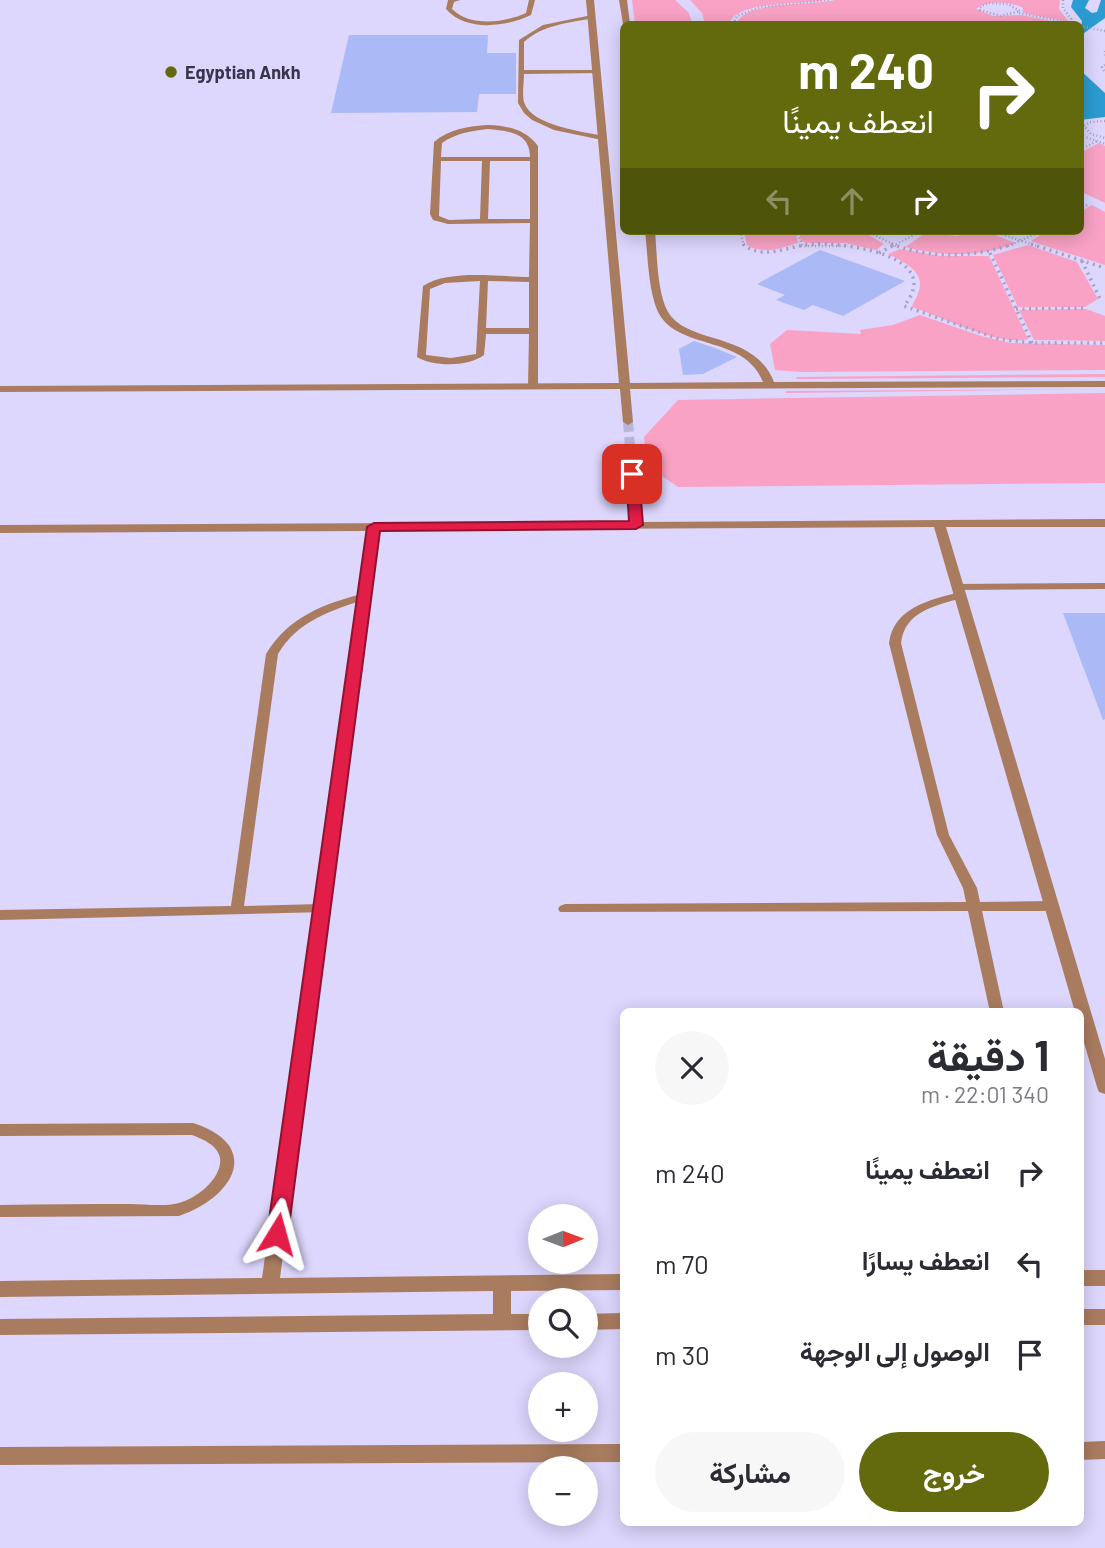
<!DOCTYPE html>
<html lang="ar">
<head>
<meta charset="utf-8">
<style>
	body { margin:0; font-family:Barlow,Vazirmatn,sans-serif; background:#f7f7f7; color:#2b2b33; direction:rtl; height:100vh; display:flex; flex-direction:column; font-size:26px; white-space:nowrap }
	* { box-sizing:border-box; margin:0 }
	p { font-size:23px; color:#7c7c81 }
	.icon { flex:none; width:38px; height:38px; fill:none; stroke:currentColor; stroke-width:2; stroke-linecap:round; stroke-linejoin:round }
	.map { position:relative; flex:1; overflow:hidden; direction:ltr }
	.details { position:absolute; left:620px; top:1008px; width:464px; height:518px; display:flex; flex-direction:column; background:#fff; border-radius:10px; box-shadow:0 4px 18px #0003; direction:rtl }
	.details>* { flex:none }
	.hud { position:absolute; left:620px; top:21px; width:464px; height:214px; border-radius:10px; box-shadow:0 4px 18px #0003; direction:rtl; background:#636a0e; color:#fff; overflow:hidden }
	.needle { width:46px; rotate:89deg }
	.buttons { position:absolute; left:528px; top:1204px; display:grid; gap:14px }
	.buttons a { display:grid; place-items:center; width:70px; height:70px; border-radius:50%; background:#fff; box-shadow:0 4px 18px #0003; font-size:35px }
	.pin { position:absolute; display:grid; place-items:center; width:60px; height:60px; color:#fff; margin:-30px; border-radius:14px; box-shadow:0 4px 10px #0006 }
	.me { position:absolute; width:77px; margin:-38px; rotate:8deg; stroke-linejoin:round; filter:drop-shadow(0 0 5px #0008) }
	.turn { display:flex; align-items:center; gap:24px; height:147px; padding:0 35px; font-size:32px }
	.turn .icon { width:91px; height:91px; stroke-width:2.5 }
	.turn b { display:block; font-size:49px; line-height:60px }
	.lanes { display:flex; align-items:center; height:66px; padding:0 35px; background:#0003; justify-content:center; gap:35px; direction:ltr }
	.lanes .off { opacity:.35 }
	.round { display:grid; place-items:center; flex:none; width:74px; height:74px; border-radius:37px; background:#f7f7f7 }
	.overview { display:flex; align-items:center; justify-content:space-between; height:119px; padding:0 35px }
	h1 { font-size:42px; font-weight:700; line-height:52px }
	.primary-button { display:flex; gap:14px; margin-top:auto; padding:14px 35px }
	.primary-button a { flex:1; height:80px; border-radius:42px; background:#636a0e; color:#fff; font-size:28px; font-weight:700; line-height:80px; text-align:center }
	.primary-button a+a { background:#f7f7f7; color:#2b2b33 }
	ul { padding:0; list-style:none }
	li { display:flex; align-items:center; gap:21px; height:91px; padding:0 35px }
	li div { flex:1 }
	li b { display:block; font-size:26px }
	li em { font-style:normal }
	.map>svg:first-child { display:block }
</style>
</head>
<body>
<div class="map">
<svg width="1105" height="1548" viewBox="0 0 1105 1548">
	<rect width="100%" height="100%" fill="#ddd6fd"/>
	<path fill="#f9a2c5" d="M632 0H675L689 13 692 24H635Z
		M690 0H824C801 5 737 0 729 24H705L702 13Z
		M835 0H1060L1059 9 1069 22 1023 13V8C1010 1 986 0 976 9L993 16 1021 15 1066 24H736C745 0 812 6 835 0Z
		M1099 143 1105 146V203L1080 191V153Z
		M1092 205 1105 212V265L1033 242 1032 240 1048 231H1080V212Z
		M744 231H795L798 243C781 248 764 255 747 245Z
		M799 231H862L884 244 876 250 845 243H806L801 241Z
		M986 231 1015 243C981 258 940 256 905 247L927 232 956 236Z
		M1028 245 1077 262 1098 299 1085 307H1018L993 255Z
		M900 249 940 256H989L1028 339C1000 347 940 316 912 307 914 300 920 293 920 285 921 269 900 260 888 254Z
		M1086 309 1105 316V341L1034 340 1019 310Z
		M920 315 981 336 1011 343 1105 345V370L801 372 775 370 770 344 787 330 861 334 860 330 893 325Z
		M1105 374V377L797 379 796 377Z
		M1105 389 786 393V391Z
		M1105 393V483L678 487 647 466 644 437 678 400Z"/>
	<path fill="#2b9cd1" d="M1073 0H1089L1085 8 1092 13 1097 12 1101 0H1105V18L1080 36 1082 21 1071 7Z
		M1080 70 1105 93V117L1080 120Z"/>
	<path fill="#abb9f6" d="M349 35H488L487 53H516V94H479L477 112 331 113Z
		M820 250 905 281 843 316 813 305 804 310 776 300 785 295 757 284Z
		M694 341 715 348 737 357 703 374 683 375 679 349Z
		M1063 613H1105V719L1103 720Z"/>
	<g fill="none" stroke-linecap="round" stroke-linejoin="round">
		<path stroke="#bcb5da" stroke-width="10" stroke-dasharray="10 5" stroke-linecap="butt" d="M628 422 632 474"/>
		<path stroke="#a8a1c4" stroke-width="2.5" stroke-dasharray="1 2.5" stroke-linecap="butt" d="M1063 0V8L1071 19 1070 24
			M989 3 1008 4 1020 11 1000 16 980 10 981 6Z
			M1019 13 1075 24
			M733 24 737 16 761 7 830 0
			M1080 26 1105 31
			M1105 51V58
			M1105 65 1102 67 1105 72
			M1105 121 1090 122 1084 126 1091 134 1105 138
			M1080 135 1105 144
			M1080 150 1097 141
			M1080 209 1089 204
			M740 231 744 246
			M797 231 802 245
			M867 231 896 246
			M934 231H972
			M992 231 1037 246
			M801 246H841
			M893 246 921 231
			M1008 246 1042 231"/>
		<path stroke="#a8a1c4" stroke-width="3.5" stroke-dasharray="2 4.5" stroke-linecap="butt" d="M743 244C748 249 755 251 762 252 780 253 798 244 816 244 848 243 945 256 904 306L999 339 1032 343H1105
			M891 244C932 259 972 258 1013 244
			M1031 244 1105 268
			M879 253 896 244
			M990 253 1032 343
			M1082 261 1100 299
			M1016 309 1086 308"/>
		<path fill="#a97c5f" fill-rule="evenodd" d="M448 0H460L454 2 452 9C470 27 504 23 526 13L529 0H535L531 15C506 27 466 32 446 9Z
			M592 15 594 18C569 23 544 24 524 42V70H597L600 72 599 73 524 74C524 82 522 94 524 102 531 126 585 132 605 136V140H602L554 130 532 120 524 113 518 103 519 40 543 25Z
			M488 125C509 126 525 129 538 146V386L533 389 528 386 529 334H486L484 355C468 367 434 367 417 357L423 286C449 269 499 277 529 277L530 223 448 224 433 220 430 214 434 142C449 129 469 126 488 125ZM488 129C508 131 530 132 530 157H441L442 143C456 133 471 131 488 129ZM441 161H482L480 219 449 220 439 216ZM490 161H530V219H488ZM480 281 476 354 451 358 426 355 430 289 445 283ZM488 281 529 282V328H486Z
			M1105 583V589L957 590 952 587 957 584Z
			M960 592 964 593 965 595 964 597C937 606 905 610 901 643L949 835 977 888 980 902 1052 901 1057 903 1059 906 1057 909 1052 911H982L1004 1012H990L968 911 560 912 558 909 560 906 565 904 966 902 963 888 937 835 889 643C894 607 930 600 960 592Z
			M365 593 370 596 369 598C333 610 298 620 278 654L244 906 321 904 326 906 328 909 326 912 0 920V910L231 906 266 654C289 616 324 604 365 593Z
			M193 1123C264 1146 233 1198 179 1216L0 1217V1205C43 1204 87 1204 130 1204 145 1204 164 1207 179 1203 196 1199 223 1178 220 1158 218 1145 202 1139 192 1135L0 1136V1124Z"/>
		<path fill="#a97c5f" fill-rule="evenodd" d="M586 0H594L630 383 763 382C745 336 684 350 661 317 648 297 648 255 645 231H655C657 253 657 293 668 312 689 346 753 330 774 382L1105 381V387L630 389 633 422 628 425 623 422 620 389 0 392V386L619 383Z
			M619 0H627L630 24H623Z
			M632 471 638 474 643 522 1105 519V527H946L1105 1059V1094L1099 1092 1097 1087 1080 1029V1012H1075L934 527 379 530 280 1278 623 1274V1290L511 1291V1314H541V1330L0 1335V1319L493 1314V1291L0 1297V1281L262 1278 368 531 0 533V525L631 522 626 474Z
			M1080 1270H1105V1286H1080Z
			M1080 1309H1105V1325H1080Z
			M623 1313V1329L586 1330V1314Z"/>
		<path fill="#a97c5f" fill-rule="evenodd" d="M1105 1441V1459L1080 1460V1442Z
			M623 1444V1462L0 1465V1447Z"/>
	</g>
	<path fill="#e11d48" stroke="#92132f" stroke-width="2" d="M632 470 639 474 643 525 636 529 380 531 288 1234 285 1241 277 1243 270 1241 267 1234 367 527 374 523 629 521 626 474Z"/>
	<circle fill="#636a0e" stroke="#ddd6fd" stroke-width="2.5" cx="171" cy="72" r="7"/>
	<g text-anchor="middle" dominant-baseline="central" stroke-width="7" stroke-linejoin="round" paint-order="stroke">
		<g font-size="18" font-weight="bold" fill="#39334d" stroke="#ddd6fd" text-anchor="start">
			<text x="185" y="72">Egyptian Ankh</text>
		</g>
	</g>
</svg>
<div class="buttons">
<a><svg class="needle" viewBox="-14 -14 28 28"><path d="M0-13l5 13h-10z" fill="#e53935"/><path d="M0 13l5-13h-10z" fill="#7c7c81"/></svg></a>
<a><svg class="icon" aria-label="search" viewBox="0 0 24 24"><circle cx="10" cy="10" r="6"/><path d="M15 15l6 6"/></svg></a>
<a>+</a>
<a>−</a>
</div>
<div class="pin" style="left:632px;top:474px;background:#d93025"><svg class="icon" aria-label="arrive" viewBox="0 0 24 24"><path d="M6 21V4h12l-3 4 3 4H6"/></svg></div>
<svg class="me" style="left:277px;top:1234px" viewBox="-20 -20 40 40"><path d="M0-17L14 15 0 8-14 15z" fill="#e11d48" stroke="#fff" stroke-width="4"/></svg>
<div class="hud">
<div class="turn"><svg class="icon" aria-label="right" viewBox="0 0 24 24"><path d="M7 20v-9h11M14 6l5 5-5 5"/></svg><div><b>240 m</b>انعطف يمينًا</div></div>
<div class="lanes"><svg class="icon off" aria-label="left" viewBox="0 0 24 24"><path d="M17 20v-9H6M10 6l-5 5 5 5"/></svg><svg class="icon off" aria-label="ahead" viewBox="0 0 24 24"><path d="M12 20V5M6 11l6-6 6 6"/></svg><svg class="icon" aria-label="right" viewBox="0 0 24 24"><path d="M7 20v-9h11M14 6l5 5-5 5"/></svg></div>
</div>
<section class="details">
<div class="overview"><div><h1>1 دقيقة</h1><p>340 m · 22:01</p></div><a class="round"><svg class="icon" aria-label="close" viewBox="0 0 24 24"><path d="M6 6l12 12M18 6L6 18"/></svg></a></div>
<ul>
<li><svg class="icon" aria-label="right" viewBox="0 0 24 24"><path d="M7 20v-9h11M14 6l5 5-5 5"/></svg><div><b>انعطف يمينًا</b></div><em>240 m</em></li>
<li><svg class="icon" aria-label="left" viewBox="0 0 24 24"><path d="M17 20v-9H6M10 6l-5 5 5 5"/></svg><div><b>انعطف يسارًا</b></div><em>70 m</em></li>
<li><svg class="icon" aria-label="arrive" viewBox="0 0 24 24"><path d="M6 21V4h12l-3 4 3 4H6"/></svg><div><b>الوصول إلى الوجهة</b></div><em>30 m</em></li>
</ul>
<div class="primary-button"><a>خروج</a><a>مشاركة</a></div>
</section>
</div>
</body>
</html>
